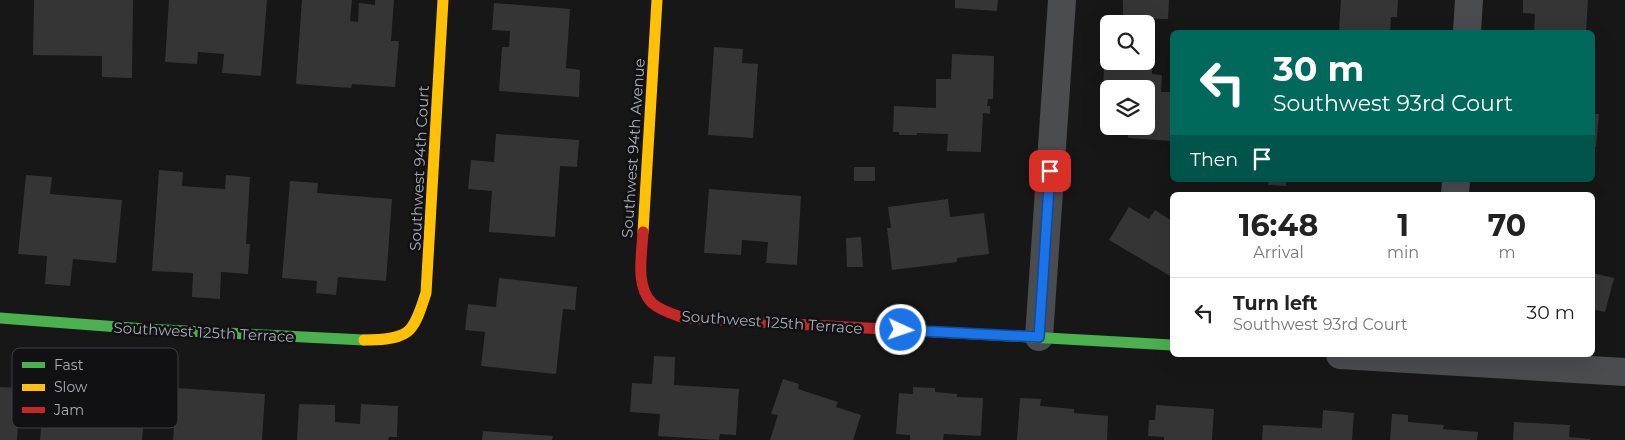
<!DOCTYPE html>
<style>
body{margin:0;font-family:Montserrat,sans-serif;background:#f6f6f6;color:#222;height:100vh;display:flex;flex-direction:column;font-size:19px;white-space:nowrap}
*{box-sizing:border-box;margin:0}
p{font-size:16px;color:#767676}
.icon{flex:none;width:28px;height:28px;fill:none;stroke:currentColor;stroke-width:2;stroke-linecap:round;stroke-linejoin:round}
.map{position:relative;flex:1;overflow:hidden}
.drawer{position:absolute;left:1170px;top:192px;width:425px;height:165px;display:flex;flex-direction:column;background:#fff;border-radius:8px;box-shadow:0 5px 20px #0002}
.drawer>*{flex:none}
.banner{position:absolute;left:1170px;top:30px;width:425px;height:152px;border-radius:8px;box-shadow:0 5px 20px #0002;background:#00695c;color:#fff;overflow:hidden}
.tools{position:absolute;left:1100px;top:15px;display:grid;gap:10px}
.tools a{display:grid;place-items:center;width:55px;height:55px;border-radius:8px;background:#fff;box-shadow:0 5px 20px #0002;font-size:25px}
.pin{position:absolute;display:grid;place-items:center;width:42px;height:42px;color:#fff;margin:-21px;border-radius:10px;box-shadow:0 2px 8px #0006}
.me{position:absolute;width:55px;margin:-28px;rotate:93deg;stroke-linejoin:round;filter:drop-shadow(0 0 4px #0008)}
.turn{display:flex;align-items:center;gap:18px;height:105px;padding:0 20px;font-size:22px}
.turn .icon{width:65px;height:65px;stroke-width:2.5}
.turn b{display:block;font-size:35px;line-height:42px}
.then{display:flex;align-items:center;height:48px;padding:0 20px;background:#0003;gap:10px;font-size:19px}
.eta{display:flex;justify-content:space-evenly;align-items:center;height:85px;text-align:center}
.eta b{font-size:30px;font-weight:700;line-height:35px}
ul{padding:0;list-style:none}
li{display:flex;align-items:center;gap:15px;height:70px;padding:0 20px;border-top:1px solid #e0e0e0}
li div{flex:1}
li b{display:block;font-size:19px}
li em{font-style:normal}
.map>svg:first-child{display:block}
</style>
<div class="map">
<svg width="1625" height="440" viewBox="0 0 1625 440">
<rect width="100%" height="100%" fill="#171717"/>
<!-- building -->
<path fill="#353536" d="M34,0H133L132,78L102,77V56L33,55Z
M169,0H267L261,76L222,73L224,54L198,52L197,64L165,62Z
M302,0H352L350,21L358,22L359,3L375,5V0H394L391,41H399L395,87L352,84L351,88L296,84Z
M955,0H998L997,11L955,8Z
M1123,0H1169L1168,19L1123,18Z
M1341,0H1398L1397,17H1391L1390,32H1350V31L1339,30Z
M1523,0H1588L1586,32H1534L1535,14L1523,13Z
M494,3L570,9L566,68L580,70L579,97L499,91L502,47H509L510,31L492,30Z
M714,47L743,49L742,63L758,64L753,138L708,135Z
M952,54L994,56L993,99H988L987,106H990V114L983,113L981,152L947,151L948,134L917,133V135H899V132H893L894,106L936,108V79H951Z
M1104,67L1152,69V74L1162,75L1161,92H1172V141L1128,138V126H1146V89H1109V93L1103,92Z
M1592,114H1599L1596,147H1592Z
M496,134L579,140L577,167L560,166L555,237L489,232L492,191L468,189L471,160L494,162Z
M854,167H875V181H854Z
M159,170L183,172L182,186L225,189L226,175L250,177L246,244H250L248,274L221,272L220,299L192,297L193,273L152,271Z
M26,175L52,177L50,194L122,200L116,263L73,259L70,286L45,284L47,256L18,254Z
M1269,180H1286V186L1268,185Z
M290,181L318,183L317,193L392,199L386,281L338,277L336,295L316,293L317,281L282,278Z
M709,189L801,196L797,265L766,263L768,242L742,240L741,255L704,253Z
M948,199L950,217L984,213L989,254L957,258V262L892,270L887,228H891L888,207Z
M1129,207L1149,219L1155,210L1172,221V277L1109,240Z
M861,237L863,267H847L846,238Z
M1592,273L1614,278L1605,312L1592,309Z
M499,278L577,287L575,310L563,309L556,374L481,366L485,332L465,330L468,304L496,307Z
M654,356L675,357L674,385L739,389L736,435L720,434L719,440L658,436L660,414L630,412L632,383L652,384Z
M91,366L115,368L113,394L146,397L142,440H40L44,391L88,395Z
M783,379L799,384L798,389L838,402L836,407L861,415L853,440H770L778,415L771,414Z
M0,387L21,388L17,440H0Z
M913,387L935,388V392L957,394V397L983,398L981,436L944,434L943,440H910V435L896,434L899,393L913,394Z
M177,388L265,394L262,440H173Z
M1020,398L1041,399L1040,406L1074,409V413L1108,416L1107,440H1017Z
M299,404L335,405V422L360,424L361,404L398,406L397,437H389L388,440H297Z
M1156,405L1214,409L1212,440H1164V437L1148,436L1149,420H1155Z
M1323,410L1354,413L1352,440H1262L1263,425L1322,428Z
M1392,414L1408,415V422L1444,425L1443,429L1478,432L1477,440H1390Z
M1514,422L1570,425L1569,437L1590,439V440H1513Z
M483,431L553,436L552,440H482Z"/>
<g fill="none" stroke-linecap="round" stroke-linejoin="round">
<!-- street -->
<path stroke="#4b4c50" stroke-width="28" d="M1467,32L1469,0
M1455,195L1456,180
M1039,337L1062,0
M1340,355L1625,372"/>
<!-- fast -->
<path stroke="#4caf50" stroke-width="11" d="M0,318L145,329L364,340
M884,329L1172,345"/>
<!-- slow -->
<path stroke="#ffc107" stroke-width="11" d="M643,232L657,0
M364,340C376,340 396,340 407,332C417,325 422,304 426,293L443,0"/>
<!-- jam -->
<path stroke="#c62828" stroke-width="11" d="M643,232C642,254 635,286 652,303C661,311 673,314 684,318L884,329"/>
</g>
<g fill="none" stroke-linecap="round" stroke-linejoin="round">
<defs>
<path id="route" d="M901,330L1039,337L1050,171"/>
</defs>
<!-- route casing -->
<use href="#route" stroke="#114b97" stroke-width="12"/>
<!-- route -->
<use href="#route" stroke="#1a73e8" stroke-width="9"/>
</g>
<g text-anchor="middle" dominant-baseline="central" stroke-width="5" stroke-linejoin="round" paint-order="stroke">
<!-- street labels -->
<g font-size="15" fill="#a8adb8" stroke="#111113">
<text transform="translate(633 148) rotate(-86)">Southwest 94th Avenue</text>
<text transform="translate(419 168) rotate(-87)">Southwest 94th Court</text>
<text transform="translate(772 322) rotate(4)">Southwest 125th Terrace</text>
<text transform="translate(204 332) rotate(3)">Southwest 125th Terrace</text>
</g>
</g>
<!-- legend -->
<rect x="12" y="348" width="166" height="80" rx="8" fill="#111113" stroke="#3e4045" stroke-width="1"/>
<rect x="22" y="362" width="23" height="6" fill="#4caf50"/>
<rect x="22" y="384" width="23" height="7" fill="#ffc107"/>
<rect x="22" y="407" width="23" height="6" fill="#c62828"/>
<g font-size="14" fill="#a8adb8">
<text x="54" y="370">Fast</text>
<text x="54" y="392">Slow</text>
<text x="54" y="415">Jam</text>
</g>
</svg>
<div class="tools">
<a><svg class="icon" aria-label="search" viewBox="0 0 24 24"><circle cx="10" cy="10" r="6"/><path d="M15 15l6 6"/></svg></a>
<a><svg class="icon" aria-label="layers" viewBox="0 0 24 24"><path d="M12 4l9 5-9 5-9-5zM3 14l9 5 9-5"/></svg></a>
</div>
<div class="pin" style="left:1050px;top:171px;background:#d93025"><svg class="icon" aria-label="arrive" viewBox="0 0 24 24"><path d="M6 21V4h12l-3 4 3 4H6"/></svg></div>
<svg class="me" style="left:901px;top:330px" viewBox="-20 -20 40 40"><circle r="17" fill="#1a73e8" stroke="#fff" stroke-width="3"/><path d="M0-11L8 9 0 5-8 9z" fill="#fff"/></svg>
<div class="banner">
<div class="turn"><svg class="icon" aria-label="left" viewBox="0 0 24 24"><path d="M17 20v-9H6M10 6l-5 5 5 5"/></svg><div><b>30 m</b>Southwest 93rd Court</div></div>
<div class="then">Then<svg class="icon" aria-label="arrive" viewBox="0 0 24 24"><path d="M6 21V4h12l-3 4 3 4H6"/></svg></div>
</div>
<section class="drawer">
<div class="eta">
<div><b>16:48</b><p>Arrival</p></div>
<div><b>1</b><p>min</p></div>
<div><b>70</b><p>m</p></div>
</div>
<ul>
<li><svg class="icon" aria-label="left" viewBox="0 0 24 24"><path d="M17 20v-9H6M10 6l-5 5 5 5"/></svg><div><b>Turn left</b><p>Southwest 93rd Court</p></div><em>30 m</em></li>
</ul>
</section>
</div>
